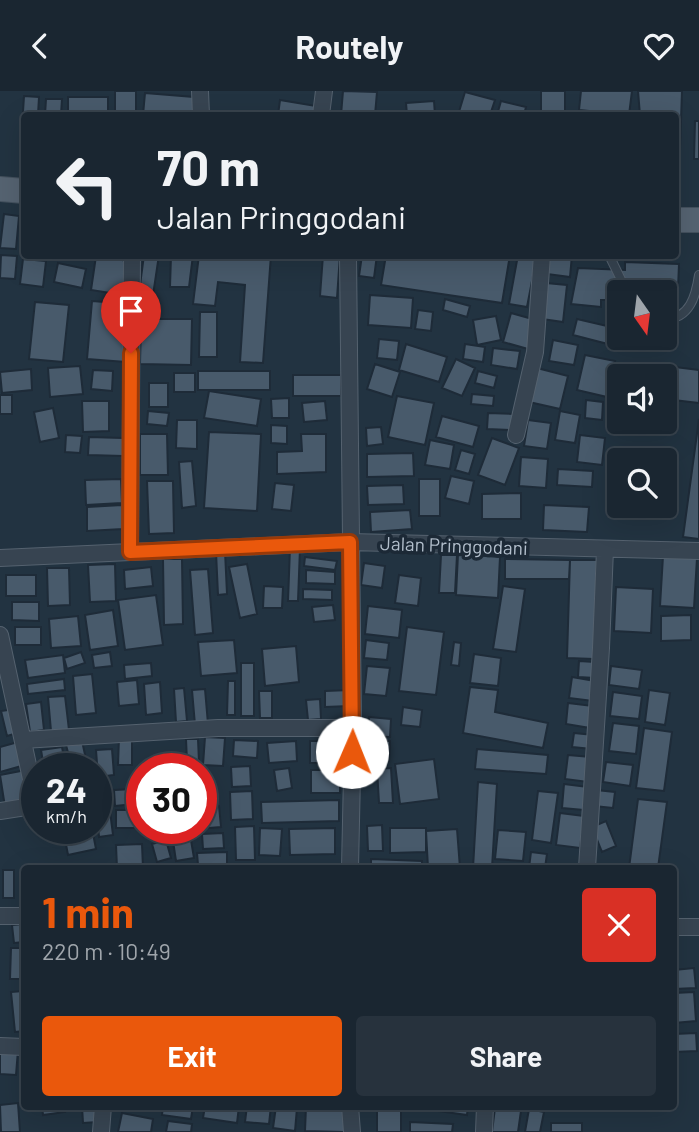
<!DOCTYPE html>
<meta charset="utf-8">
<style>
body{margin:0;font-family:Barlow,sans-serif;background:#27323d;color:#f1f3f6;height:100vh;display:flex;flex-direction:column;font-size:26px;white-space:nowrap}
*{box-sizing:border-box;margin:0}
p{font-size:23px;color:#9fa5ab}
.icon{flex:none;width:38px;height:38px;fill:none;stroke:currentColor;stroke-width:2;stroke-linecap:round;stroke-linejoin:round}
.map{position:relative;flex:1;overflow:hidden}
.panel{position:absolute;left:21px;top:774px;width:656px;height:245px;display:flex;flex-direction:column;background:#1a2631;border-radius:7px;box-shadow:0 7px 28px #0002,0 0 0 2px #38434d}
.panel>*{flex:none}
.top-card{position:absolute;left:21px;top:21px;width:658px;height:147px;border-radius:7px;box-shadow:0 7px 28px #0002,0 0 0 2px #38434d;background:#1a2631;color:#f1f3f6;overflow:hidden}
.needle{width:46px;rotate:166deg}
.buttons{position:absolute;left:607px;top:189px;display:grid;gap:14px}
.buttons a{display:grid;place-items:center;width:70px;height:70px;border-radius:7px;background:#1a2631;box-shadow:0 7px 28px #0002,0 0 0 2px #38434d;font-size:35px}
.speed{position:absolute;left:21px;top:662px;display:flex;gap:14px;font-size:35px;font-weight:700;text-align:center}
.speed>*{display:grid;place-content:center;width:91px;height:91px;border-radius:50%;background:#1a2631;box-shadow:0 7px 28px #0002,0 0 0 2px #38434d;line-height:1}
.speed small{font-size:18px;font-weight:400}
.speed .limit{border:10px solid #d22;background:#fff;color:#111}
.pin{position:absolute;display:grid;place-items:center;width:60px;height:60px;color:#fff;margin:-72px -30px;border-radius:50% 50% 50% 0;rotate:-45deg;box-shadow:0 0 7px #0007}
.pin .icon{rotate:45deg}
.me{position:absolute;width:77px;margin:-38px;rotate:1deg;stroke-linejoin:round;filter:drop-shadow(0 0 5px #0008)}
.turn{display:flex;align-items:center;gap:24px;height:147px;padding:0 21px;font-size:32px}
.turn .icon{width:91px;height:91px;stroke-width:2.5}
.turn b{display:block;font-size:49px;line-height:60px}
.round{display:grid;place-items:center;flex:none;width:74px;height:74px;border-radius:7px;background:#27323d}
.overview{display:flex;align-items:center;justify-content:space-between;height:119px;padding:0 21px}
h1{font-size:42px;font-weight:700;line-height:52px;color:#ea580c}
.primary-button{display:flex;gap:14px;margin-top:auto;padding:14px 21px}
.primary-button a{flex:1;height:80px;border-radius:7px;background:#ea580c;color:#fff;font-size:28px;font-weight:700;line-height:80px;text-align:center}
.primary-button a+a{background:#27323d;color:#f1f3f6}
header{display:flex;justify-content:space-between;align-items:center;height:91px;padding:0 21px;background:#1a2631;font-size:32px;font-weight:700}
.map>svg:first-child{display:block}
</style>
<header><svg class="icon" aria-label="back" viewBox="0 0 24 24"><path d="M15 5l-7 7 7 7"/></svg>Routely<svg class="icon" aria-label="heart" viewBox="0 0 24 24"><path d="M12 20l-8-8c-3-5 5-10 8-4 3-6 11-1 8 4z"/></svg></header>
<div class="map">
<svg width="699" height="1041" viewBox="0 0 699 1041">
<rect width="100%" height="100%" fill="#223341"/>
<!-- building -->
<path fill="#485a6b" stroke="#1e2b38" stroke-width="2" d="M115,0H136V24H115Z
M343,0L377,1L375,24H341Z
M541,0H565V24H541Z
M581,0H632L629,24L579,19Z
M638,0H682L680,60H676V24H640Z
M465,1L495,9L490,24H458Z
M145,2L194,6V24H143Z
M24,5L39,6L38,24H24V52H21Z
M68,6H108V24H68Z
M46,8H62L61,24H45Z
M280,9L316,15L314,24H278Z
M434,10L435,24H407L406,12Z
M501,10L526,16L524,24H497Z
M695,30H699V68H694Z
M4,123L19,125L16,158L0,157Z
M1,164L17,165L15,188L0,187Z
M144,164H159L152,211L138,209Z
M171,164H193L189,196H170Z
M199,164H271L263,272L240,271L245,194L218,191L215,215L193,213Z
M323,164H340L337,207L320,205Z
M362,164H377L374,187L359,185Z
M386,164H510L502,212L381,194Z
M518,164H537L527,216L509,213Z
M550,164H572L570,186L547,183Z
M96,165L128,170L123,204L91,199Z
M23,168L46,170L43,196L20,193Z
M625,171L679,173L677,222L665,221V201H620V209H601V216L571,213L578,177L625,179Z
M58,172L86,178L82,197L54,191Z
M546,192L567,194L563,231L542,228Z
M370,204L413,207L411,237L368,234Z
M445,208L470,215L467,226L443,219Z
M92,210L131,213L126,271L87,268Z
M35,211L69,214L63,271L29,268Z
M418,219L433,221L431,240L415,238Z
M200,221H217V266H199Z
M511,222L536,229L528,258L503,251Z
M496,225L501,249L477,254L473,229Z
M141,228H192L191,274L140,273Z
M577,228L620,238V247H634L631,259L573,244Z
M379,248L399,250L397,269L377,267Z
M553,249L578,254L574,274L549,270Z
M406,253L447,266L439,291L399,279Z
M465,253L485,256L483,271L463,268Z
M493,257L520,260L517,278L491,274Z
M585,264L615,270L607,306L577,299Z
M456,268L475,277L462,305L442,297Z
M643,272L699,279V312L665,308V285H641Z
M375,273L400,281L392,306L367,298Z
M80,275L83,303L50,306L48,277Z
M537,277L568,285L560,318L529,311Z
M31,278L32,299L2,302L0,281Z
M93,279L113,280L112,300L91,298Z
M198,280H270V299H198Z
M478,280L497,285L494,297L475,292Z
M174,282H195V301H174Z
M293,284H341V305H293Z
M149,292H168V316H149Z
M209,300L261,308L257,335L204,327Z
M472,303L494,305L493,315L471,313Z
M0,304H12V323H0Z
M397,305L434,312L425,354L388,346Z
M289,307V327H272L271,308Z
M586,309L603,311L602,329L585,327Z
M82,310H109V340L83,341Z
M325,310L327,329L304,331L302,312Z
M53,317L59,347L40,351L34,321Z
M148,320L169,322L167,335L147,333Z
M560,320L580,324L575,352L555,349Z
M488,322L514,323L513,339L487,338Z
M442,325L479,335L473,356L436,346Z
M699,328V448L683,446Z
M177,329H197V358L176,357Z
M528,329L551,332L547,358L524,355Z
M271,334L287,335V353L271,352Z
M381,336L383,353L367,355L366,337Z
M209,341L261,343L257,420L204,417Z
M140,343H167L168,384H140Z
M301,343H326V381L277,383V361L302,360Z
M66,344L82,345L80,362L65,361Z
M580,344L605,347L602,374L577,371Z
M89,346L123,347V365L88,364Z
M492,347L519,357L505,394L478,384Z
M430,349L454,354L450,378L425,374Z
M461,359L475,363L469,383L455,379Z
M413,362L414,385L367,386V363Z
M521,366L548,368L546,397L519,395Z
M192,370L196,415L182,417L179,371Z
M558,378L593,380L592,396L557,394Z
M451,385L474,390L469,413L445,407Z
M121,388L122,412L86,414L85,389Z
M419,388H440V425H419Z
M147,390H173L174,442L149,443Z
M275,392L294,394L291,420L272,418Z
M403,394L404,413L368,414L367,395Z
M521,402V428H482V403Z
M122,414L123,438L87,440V416Z
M544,414L589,416L587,441L543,439Z
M410,419L412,438L371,441L370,421Z
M290,457H300L298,510H288Z
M225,460L227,503L218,504L216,461Z
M458,463L500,466L498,507L456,504Z
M441,464H457L455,502H439Z
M663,465L697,467L694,517L660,515Z
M305,466L337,470L335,479L304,475Z
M163,468H182L183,533L164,534Z
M505,468L570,469L569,488H505Z
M570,469H597L594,568L567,567Z
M364,472L385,475L382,497L361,494Z
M115,473L116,510L90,511L88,474Z
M247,473L257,523L240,527L229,476Z
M151,476L153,495L125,498L124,479Z
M47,477H69L70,514L48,515Z
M208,478L213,542L195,544L190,479Z
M306,479L335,481V493L306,492Z
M6,484H36V505H6Z
M399,484L421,487L418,515L395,512Z
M264,495L283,496L282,517H263Z
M503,495L525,498L516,561L493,558Z
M616,496L653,498L651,542L614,540Z
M303,498L332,499V509L303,508Z
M156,504L163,554L125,559L118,509Z
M12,511H39V530L12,529Z
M333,514L335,529L314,531L312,516Z
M368,515L402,519L399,547L365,543Z
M113,519L118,555L90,559L85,524Z
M691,524V549L661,550V525Z
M78,525L81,555L51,557L49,528Z
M15,536H41V554H15Z
M407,536L444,541L436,604L399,600Z
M234,549L237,582L201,585L198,551Z
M366,549L389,552L387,569L364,567Z
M454,551L461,552L459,575L451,574Z
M296,555L299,591L265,595L262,558Z
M81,561L85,572L67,578L64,567Z
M110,561L112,575L94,577L92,564Z
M474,563L501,567L498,595L470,592Z
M63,564L65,582L28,587L25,569Z
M579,570L595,571V587L578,586Z
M151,572L152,585L125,588L124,574Z
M241,572H254V625H241Z
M367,575L390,577L386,605L364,603Z
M611,575L642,579L639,598L609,594Z
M92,583L96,622L76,624L73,585Z
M572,586L595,590L593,610L569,607Z
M64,588L65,599L28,603L27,593Z
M137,589L139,613L119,615L117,591Z
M228,590H235V624H227Z
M160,591L162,622L146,624L144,593Z
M470,596L498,599L495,621L548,632L543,657L463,642Z
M184,597L187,630L176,631L174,598Z
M205,598L208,633L195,634L192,599Z
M350,599V615L325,616V600Z
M649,599L670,602L665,634L645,631Z
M259,600H272V627H260Z
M613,601L642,605L639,628L610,625Z
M65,605L69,639L51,640L48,606Z
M320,608L321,628L308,629L306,609Z
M41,611L44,639L30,641L26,613Z
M568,612L593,615L590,637L566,633Z
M403,616L422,619L420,636L401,634Z
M15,618L21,641L7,645L1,620Z
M369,626L391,628L390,646L368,645Z
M613,632L639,635L636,663L609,660Z
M644,637L672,641L664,700L636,697Z
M574,642L594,644L592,658L572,656Z
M119,646H132V674H118Z
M205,646L225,647L223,675L203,674Z
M186,648H198L199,671H187Z
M234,649L258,650L257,667L233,665Z
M82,650L88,677H72L66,654Z
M296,650L297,670L269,672L267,652Z
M310,650H348L347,672H310Z
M367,650H390L389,670H367Z
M18,651L25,674L0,681V656Z
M62,656L66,677H44L41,659Z
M112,658L114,684L98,686L96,659Z
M477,658L548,664L546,683L475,678Z
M568,664L591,666L588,691L565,688Z
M434,668L439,708L400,713L395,673Z
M606,671L633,674L630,695L603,691Z
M250,675L251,695L232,696L231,676Z
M289,677L292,697L277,700L274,679Z
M391,677L393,712H379L377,678Z
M26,679L31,711L5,716L0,684Z
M311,679H340V702H311Z
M478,691L497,693L492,777H473Z
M564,693L588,696L584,719L562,717Z
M134,698L135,713L115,715L114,699Z
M596,699L615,701L613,717L594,715Z
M252,700L253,728L231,729L230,701Z
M538,700L558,702L551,752L532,749Z
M638,708L667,711L658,777H629Z
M339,709V730L262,732L261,711Z
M109,712L113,744L99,746L96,713Z
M219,715L221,736L197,738L201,737V717Z
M116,719H137V737H116Z
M560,722L584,725L580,757L556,754Z
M606,730L616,755L602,761L592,736Z
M382,734L383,760H368L367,735Z
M254,735L255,769H236L235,736Z
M92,737L96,758L68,764L64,743Z
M171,737H189L194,767L176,770Z
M260,737L282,738L280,765L259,764Z
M335,737V763L290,764L289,738Z
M390,737H426V761L390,762Z
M457,738L460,777H428L426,740Z
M498,739L526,741L523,770L495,768Z
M223,742L224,757L203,758L202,743Z
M166,749L171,767L157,771L152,753Z
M142,753L143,777H117L116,754Z
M227,761V773L198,774L197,762Z
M531,761L547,763L545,777H529Z
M371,768L422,770V777H371Z
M3,779H14V807H3Z
M24,833V851L14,852L12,834Z
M11,857H24V888H10Z
M694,877L696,897L674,898V879Z
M23,900L24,940L15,941L11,901Z
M694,901L696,930L674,932V902Z
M696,942L697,960L674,961V943Z
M0,958L18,959L16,984L0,983Z
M18,1012L20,1041H1L0,1014Z
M42,1015H64L65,1021L43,1024Z
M82,1015H97L98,1031L83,1032Z
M163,1015H193L191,1028L162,1024Z
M205,1015H239L237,1032L203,1027Z
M247,1015H271L269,1033L245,1031Z
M276,1015L297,1017L295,1040L273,1037Z
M306,1015H345L344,1041L305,1040Z
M424,1015H468L467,1024L424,1018Z
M377,1016H401V1041H377Z
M495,1017L521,1020L518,1041H492Z
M529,1018L544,1021L540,1041H525Z
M122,1022L153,1028L151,1041H118Z
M168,1030L192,1033L191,1041H166Z
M410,1031L453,1033L452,1041H410Z
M551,1032H582V1041H551Z"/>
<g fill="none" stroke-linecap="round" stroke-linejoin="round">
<defs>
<path id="service" d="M609,164L627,201
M665,228C690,228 696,204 699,184"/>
<path id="minor" d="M200,0L201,24
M321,24L324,0
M348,164L353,637L350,777
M516,344L535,261L542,164
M130,461L132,164
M0,467L350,451L699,460
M0,544L36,711L32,715L0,720
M23,649L218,637H353
M587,777L601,557L605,458
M0,825H24
M674,836H699
M0,955L24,956
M350,1015L352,1041
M101,1041L103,1015
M484,1041L485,1015"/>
<path id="primary" d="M0,98L24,100
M676,129H699"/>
</defs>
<!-- service casing -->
<use href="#service" stroke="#55626f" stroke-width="10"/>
<!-- minor casing -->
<use href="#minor" stroke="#55626f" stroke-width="18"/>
<!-- primary casing -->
<use href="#primary" stroke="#43505d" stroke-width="26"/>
<!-- service -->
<use href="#service" stroke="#374451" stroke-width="8"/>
<!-- minor -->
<use href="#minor" stroke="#374451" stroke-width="16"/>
<!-- primary -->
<use href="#primary" stroke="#556371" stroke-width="24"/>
</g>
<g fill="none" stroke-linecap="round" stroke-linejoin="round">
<defs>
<path id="route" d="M131,262L130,461L350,451L352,661"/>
</defs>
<!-- route casing -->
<use href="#route" stroke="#983908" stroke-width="18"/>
<!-- route -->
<use href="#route" stroke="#ea580c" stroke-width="12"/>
</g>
<g text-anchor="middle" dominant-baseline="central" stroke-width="7" stroke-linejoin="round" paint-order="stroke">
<!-- street labels -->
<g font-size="19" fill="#b3bfcc" stroke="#1c2936">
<text transform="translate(454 454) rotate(2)">Jalan Pringgodani</text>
</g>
</g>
</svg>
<div class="buttons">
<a><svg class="needle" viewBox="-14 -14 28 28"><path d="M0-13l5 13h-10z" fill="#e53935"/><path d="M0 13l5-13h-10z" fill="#9fa5ab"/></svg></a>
<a><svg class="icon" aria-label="sound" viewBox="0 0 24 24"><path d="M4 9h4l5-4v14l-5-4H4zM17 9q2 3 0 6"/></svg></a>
<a><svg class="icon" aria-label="search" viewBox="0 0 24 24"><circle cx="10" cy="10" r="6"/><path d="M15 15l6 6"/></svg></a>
</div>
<div class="speed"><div>24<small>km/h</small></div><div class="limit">30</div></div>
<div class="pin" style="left:131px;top:262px;background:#d93025"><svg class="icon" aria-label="arrive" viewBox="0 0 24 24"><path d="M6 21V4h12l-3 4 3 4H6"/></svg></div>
<svg class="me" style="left:352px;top:661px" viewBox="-20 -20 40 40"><circle r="19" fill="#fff"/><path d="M0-13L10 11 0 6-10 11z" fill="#ea580c"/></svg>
<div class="top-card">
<div class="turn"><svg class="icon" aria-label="left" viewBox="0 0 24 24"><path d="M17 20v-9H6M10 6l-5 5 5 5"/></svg><div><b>70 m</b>Jalan Pringgodani</div></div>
</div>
<section class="panel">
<div class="overview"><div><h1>1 min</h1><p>220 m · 10:49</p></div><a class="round" style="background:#d93025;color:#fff"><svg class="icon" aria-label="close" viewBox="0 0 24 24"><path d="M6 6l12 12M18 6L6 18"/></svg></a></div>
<div class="primary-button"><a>Exit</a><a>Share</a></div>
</section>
</div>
